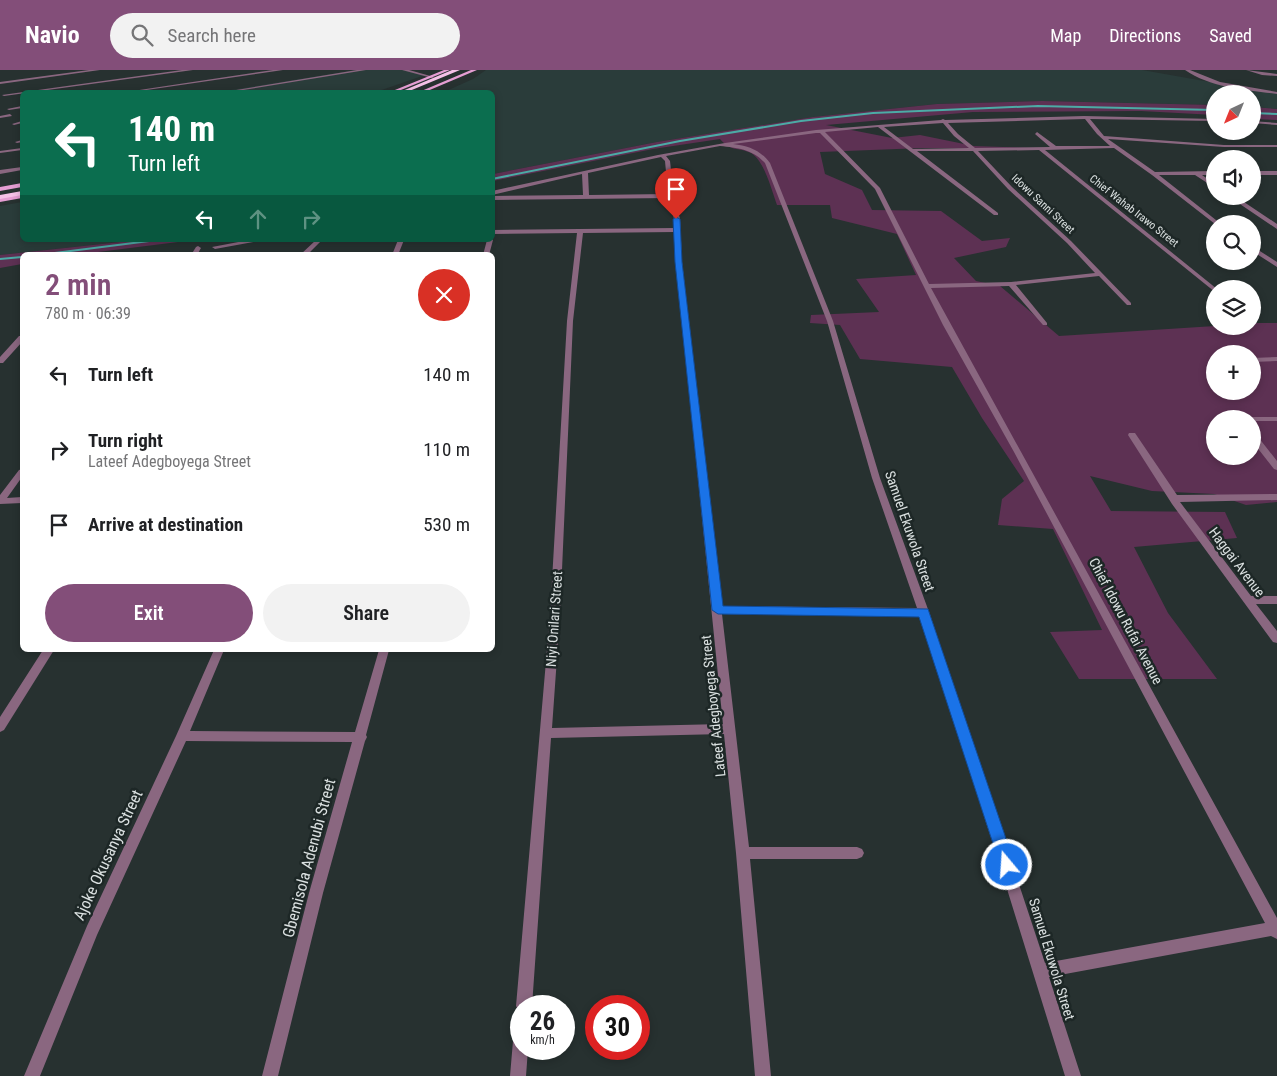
<!DOCTYPE html>
<meta charset="utf-8">
<style>
body{margin:0;font-family:"Roboto Condensed",sans-serif;background:#f2f2f2;color:#202124;height:100vh;display:flex;flex-direction:column;font-size:19px;white-space:nowrap}
*{box-sizing:border-box;margin:0}
p{font-size:16px;color:#757577}
.icon{flex:none;width:28px;height:28px;fill:none;stroke:currentColor;stroke-width:2;stroke-linecap:round;stroke-linejoin:round}
.map{position:relative;flex:1;overflow:hidden}
.drawer{position:absolute;left:20px;top:182px;width:475px;height:400px;display:flex;flex-direction:column;background:#fff;border-radius:8px;box-shadow:0 2px 8px #0003}
.drawer>*{flex:none}
.top-card{position:absolute;left:20px;top:20px;width:475px;height:152px;border-radius:8px;box-shadow:0 2px 8px #0003;background:#0b6e4f;color:#fff;overflow:hidden}
.needle{width:32px;rotate:223deg}
.tools{position:absolute;left:1206px;top:15px;display:grid;gap:10px}
.tools a{display:grid;place-items:center;width:55px;height:55px;border-radius:50%;background:#fff;box-shadow:0 2px 8px #0003;font-size:25px}
.speed{position:absolute;left:510px;top:925px;display:flex;gap:10px;font-size:25px;font-weight:700;text-align:center}
.speed>*{display:grid;place-content:center;width:65px;height:65px;border-radius:50%;background:#fff;box-shadow:0 2px 8px #0003;line-height:1}
.speed small{font-size:12px;font-weight:400}
.speed .limit{border:8px solid #d22;background:#fff;color:#111}
.pin{position:absolute;display:grid;place-items:center;width:42px;height:42px;color:#fff;margin:-51px -21px;border-radius:50% 50% 50% 0;rotate:-45deg;box-shadow:0 0 5px #0007}
.pin .icon{rotate:45deg}
.me{position:absolute;width:55px;margin:-28px;rotate:342deg;stroke-linejoin:round;filter:drop-shadow(0 0 4px #0008)}
.turn{display:flex;align-items:center;gap:18px;height:105px;padding:0 25px;font-size:22px}
.turn .icon{width:65px;height:65px;stroke-width:2.5}
.turn b{display:block;font-size:35px;line-height:42px}
.lanes{display:flex;align-items:center;height:48px;padding:0 25px;background:#0003;justify-content:center;gap:25px;direction:ltr}
.lanes .off{opacity:.35}
.round{display:grid;place-items:center;flex:none;width:52px;height:52px;border-radius:26px;background:#f2f2f2}
.headline{display:flex;align-items:center;justify-content:space-between;height:85px;padding:0 25px}
h1{font-size:30px;font-weight:600;line-height:38px;color:#834e79}
.primary-button{display:flex;gap:10px;margin-top:auto;padding:10px 25px}
.primary-button a{flex:1;height:58px;border-radius:30px;background:#834e79;color:#fff;font-size:20px;font-weight:600;line-height:58px;text-align:center}
.primary-button a+a{background:#f2f2f2;color:#202124}
ul{padding:0;list-style:none}
li{display:flex;align-items:center;gap:15px;height:75px;padding:0 25px}
li div{flex:1}
li b{display:block;font-size:19px}
li em{font-style:normal}
header{display:flex;align-items:center;gap:30px;box-sizing:border-box;height:70px;padding:0 25px;background:#834e79;color:#fff}
header strong{font-size:24px}
nav{display:flex;gap:28px;margin-inline-start:auto;font-size:18px}
.search{width:350px;height:45px;background:#f2f2f2;display:flex;align-items:center;gap:12px;box-sizing:border-box;padding:0 18px;border-radius:28px;color:#757577;font-size:19px}
.map>svg:first-child{display:block}
</style>
<header>
<strong>Navio</strong>
<div class="search"><svg class="icon" aria-label="search" viewBox="0 0 24 24"><circle cx="10" cy="10" r="6"/><path d="M15 15l6 6"/></svg>Search here</div>
<nav><a>Map</a><a>Directions</a><a>Saved</a></nav>
</header>
<div class="map">
<svg width="1277" height="1006" viewBox="0 0 1277 1006">
<rect width="100%" height="100%" fill="#273130"/>
<!-- built -->
<path fill="#2a3c3a" d="M356,0H404L425,5L376,22H218Z
M486,0H1142L1277,24V39L1253,37L1252,24H1215V35L1042,31L937,34L813,47L657,72L493,104L492,22H444L473,9Z
M22,132V170H139L0,185V136Z"/>
<!-- green -->
<path fill="#5d3153" fill-rule="evenodd" d="M1042,31L1215,35V45L1141,41L973,42L826,55L892,68L920,65L974,76L1030,78H923L820,82L825,104L862,120L872,140L941,141L982,171L1010,168L1006,177L954,188L976,211L1000,216L1059,266L1215,256H1252L1253,253H1277V432L1246,435L1214,424L1152,421L1090,406L1111,441L1225,442L1237,468L1134,477L1168,543L1217,609H1079L1050,562L1102,560L1053,459L998,455L1002,429L1024,411L982,348L952,297L860,289L840,255L810,253L811,245L879,242L856,209L916,205L897,164L832,148L830,135H777C772,121 764,90 751,83C738,77 731,82 720,69L653,79L493,111V104L657,72L813,47L937,34ZM1215,284H1252V321H1215ZM1215,349H1252V386H1215Z
M1252,37L1277,39V50L1253,49Z
M139,170H194L74,185H22V194L0,198V185Z"/>
<g fill="none" stroke-linecap="round" stroke-linejoin="round">
<!-- stream -->
<path stroke="#4caba6" stroke-width="2" d="M1252,43L1277,44
M492,109L680,71L801,51L873,43L1038,36L1215,40
M39,185L157,170
M0,189L22,187"/>
<!-- minor -->
<path fill="#8a6780" fill-rule="evenodd" d="M89,0H100L0,14V12Z
M182,0H193L4,26L2,25Z
M273,0H283L133,22H126Z
M357,0H366L231,22H224Z
M402,0H409L434,7L432,8Z
M1185,0H1190L1220,12L1277,22V24C1247,20 1211,18 1185,0Z
M1246,0L1277,4V6L1262,5Z
M22,36V38L9,40L7,39Z
M10,44L12,46L0,48V46Z
M1084,46L1215,49V51L1090,49L1104,66L1224,75H1277V77H1224L1108,69L1155,102L1215,101V105H1202L1215,114V118L1195,105H1159L1221,154H1215L1152,105L1114,78L1045,80L1217,219H1215V222L1039,80L978,81L1012,117L1071,171L1131,233V235H1127L1099,206L1016,215L1047,253V255H1043L1009,216L931,218L1277,848V869L1271,866L1049,907L1081,1006H1065L994,777L920,546L722,544L749,777H857L862,779L864,783L862,787L857,789H750L771,1006H755L736,783L724,664L551,668L532,936H521V942L519,941L516,936L550,545L567,251L577,163L492,164V160L675,158L674,149L669,128L492,130V126L583,125L582,104L492,125V121L658,85L725,73L816,60L941,50L943,49L945,50ZM1085,49L1097,64L1110,76H1056L1037,62L1035,64L1050,77L975,78L958,64L948,53ZM943,53L954,66L969,78L913,79L884,57ZM878,57L994,145H998V143L917,81H973L1008,119L1067,173L1095,203L1011,212L929,214L880,118L825,62ZM816,63H820L875,119L943,255L1014,382L1265,853L1045,893L929,542L880,408L833,251L770,93C760,80 749,76 733,74ZM720,76C738,78 752,79 765,93L827,251L872,408L917,538L721,536L682,192L680,149L674,126L670,91L666,86ZM661,87L665,91L668,124L589,125L588,103ZM675,162L676,192L723,654L552,658L560,545L573,251L583,163Z
M22,51V53L14,55L12,54Z
M1252,51L1277,53V55L1252,53Z
M22,70V72L17,73L15,72Z
M22,78V80L0,83V81Z
M22,97V100L0,104V100Z
M1252,101H1277V105H1252Z
M1228,126H1235L1277,154V159Z
M492,169L493,170L489,185H483L487,170Z
M249,170H264L215,179L212,177Z
M316,170H322L307,185H300Z
M398,170H404L398,185H392Z
M198,176L201,178L197,185H191L196,177Z
M1252,176L1277,192V197L1252,181Z
M19,266H22V272L3,293H0V287Z
M1277,287V291L1252,292V288Z
M1249,347H1277V351H1252V349H1248Z
M1129,363H1135L1177,425L1277,424V430L1180,432L1251,526H1277V534H1256L1277,561V573L1273,572L1172,434L1128,365Z
M1252,363H1255L1277,391V400L1274,399L1252,371Z
M22,399V407L7,428L22,427V433L0,434V425L19,400Z
M43,580H54L4,660L0,662V647Z
M214,580H224L190,661L355,662L379,580H389L366,665L367,667L365,671L323,823L278,1006H262L309,823L352,672L186,671L97,865L40,1006H24L87,856L176,666Z
M521,963V979H528L526,1006H510L513,971L515,965Z"/>
<!-- primary -->
<path fill="#e59ed3" fill-rule="evenodd" d="M444,0H450L396,22H390Z
M471,0H477L425,22H419Z
M22,113V117L0,121V117Z
M22,124V128L0,132V128Z"/>
<!-- motorway -->
<path fill="#f5c1e7" fill-rule="evenodd" d="M452,0H460L407,22H400Z
M22,121V125L0,129V125Z"/>
</g>
<!-- route -->
<path fill="#1a73e8" stroke="#114b97" d="M676,147L680,149L682,192L723,536L928,539L1015,795L1013,800L1007,802L1002,800L1000,795L919,547L718,544L712,540L675,192L673,149Z"/>
<g text-anchor="middle" dominant-baseline="central" stroke-width="5" stroke-linejoin="round" paint-order="stroke">
<!-- far-street labels -->
<g font-size="11" fill="#dbe1e1" stroke="#1d2726">
<text transform="translate(1043 134) rotate(43)">Idowu Sanni Street</text>
<text transform="translate(1134 141) rotate(38)">Chief Wahab Irawo Street</text>
</g>
<!-- street labels -->
<g font-size="14" fill="#dbe1e1" stroke="#1d2726">
<text transform="translate(910 461) rotate(71)">Samuel Ekuwola Street</text>
<text transform="translate(1237 492) rotate(53)">Haggai Avenue</text>
<text transform="translate(554 549) rotate(-86)">Niyi Onilari Street</text>
<text transform="translate(1126 551) rotate(62)">Chief Idowu Rufai Avenue</text>
<text transform="translate(713 636) rotate(-96)">Lateef Adegboyega Street</text>
<text transform="translate(1052 889) rotate(73)">Samuel Ekuwola Street</text>
</g>
<!-- near-street labels -->
<g font-size="16" fill="#dbe1e1" stroke="#1d2726">
<text transform="translate(108 785) rotate(-65)">Ajoke Okusanya Street</text>
<text transform="translate(309 788) rotate(-75)">Gbemisola Adenubi Street</text>
</g>
</g>
</svg>
<div class="tools">
<a><svg class="needle" viewBox="-14 -14 28 28"><path d="M0-13l5 13h-10z" fill="#e53935"/><path d="M0 13l5-13h-10z" fill="#757577"/></svg></a>
<a><svg class="icon" aria-label="sound" viewBox="0 0 24 24"><path d="M4 9h4l5-4v14l-5-4H4zM17 9q2 3 0 6"/></svg></a>
<a><svg class="icon" aria-label="search" viewBox="0 0 24 24"><circle cx="10" cy="10" r="6"/><path d="M15 15l6 6"/></svg></a>
<a><svg class="icon" aria-label="layers" viewBox="0 0 24 24"><path d="M12 4l9 5-9 5-9-5zM3 14l9 5 9-5"/></svg></a>
<a>+</a>
<a>−</a>
</div>
<div class="speed"><div>26<small>km/h</small></div><div class="limit">30</div></div>
<div class="pin" style="left:676px;top:149px;background:#d93025"><svg class="icon" aria-label="arrive" viewBox="0 0 24 24"><path d="M6 21V4h12l-3 4 3 4H6"/></svg></div>
<svg class="me" style="left:1007px;top:795px" viewBox="-20 -20 40 40"><circle r="17" fill="#1a73e8" stroke="#fff" stroke-width="3"/><path d="M0-11L8 9 0 5-8 9z" fill="#fff"/></svg>
<div class="top-card">
<div class="turn"><svg class="icon" aria-label="left" viewBox="0 0 24 24"><path d="M17 20v-9H6M10 6l-5 5 5 5"/></svg><div><b>140 m</b>Turn left</div></div>
<div class="lanes"><svg class="icon" aria-label="left" viewBox="0 0 24 24"><path d="M17 20v-9H6M10 6l-5 5 5 5"/></svg><svg class="icon off" aria-label="ahead" viewBox="0 0 24 24"><path d="M12 20V5M6 11l6-6 6 6"/></svg><svg class="icon off" aria-label="right" viewBox="0 0 24 24"><path d="M7 20v-9h11M14 6l5 5-5 5"/></svg></div>
</div>
<section class="drawer">
<div class="headline"><div><h1>2 min</h1><p>780 m · 06:39</p></div><a class="round" style="background:#d93025;color:#fff"><svg class="icon" aria-label="close" viewBox="0 0 24 24"><path d="M6 6l12 12M18 6L6 18"/></svg></a></div>
<ul>
<li><svg class="icon" aria-label="left" viewBox="0 0 24 24"><path d="M17 20v-9H6M10 6l-5 5 5 5"/></svg><div><b>Turn left</b></div><em>140 m</em></li>
<li><svg class="icon" aria-label="right" viewBox="0 0 24 24"><path d="M7 20v-9h11M14 6l5 5-5 5"/></svg><div><b>Turn right</b><p>Lateef Adegboyega Street</p></div><em>110 m</em></li>
<li><svg class="icon" aria-label="arrive" viewBox="0 0 24 24"><path d="M6 21V4h12l-3 4 3 4H6"/></svg><div><b>Arrive at destination</b></div><em>530 m</em></li>
</ul>
<div class="primary-button"><a>Exit</a><a>Share</a></div>
</section>
</div>
